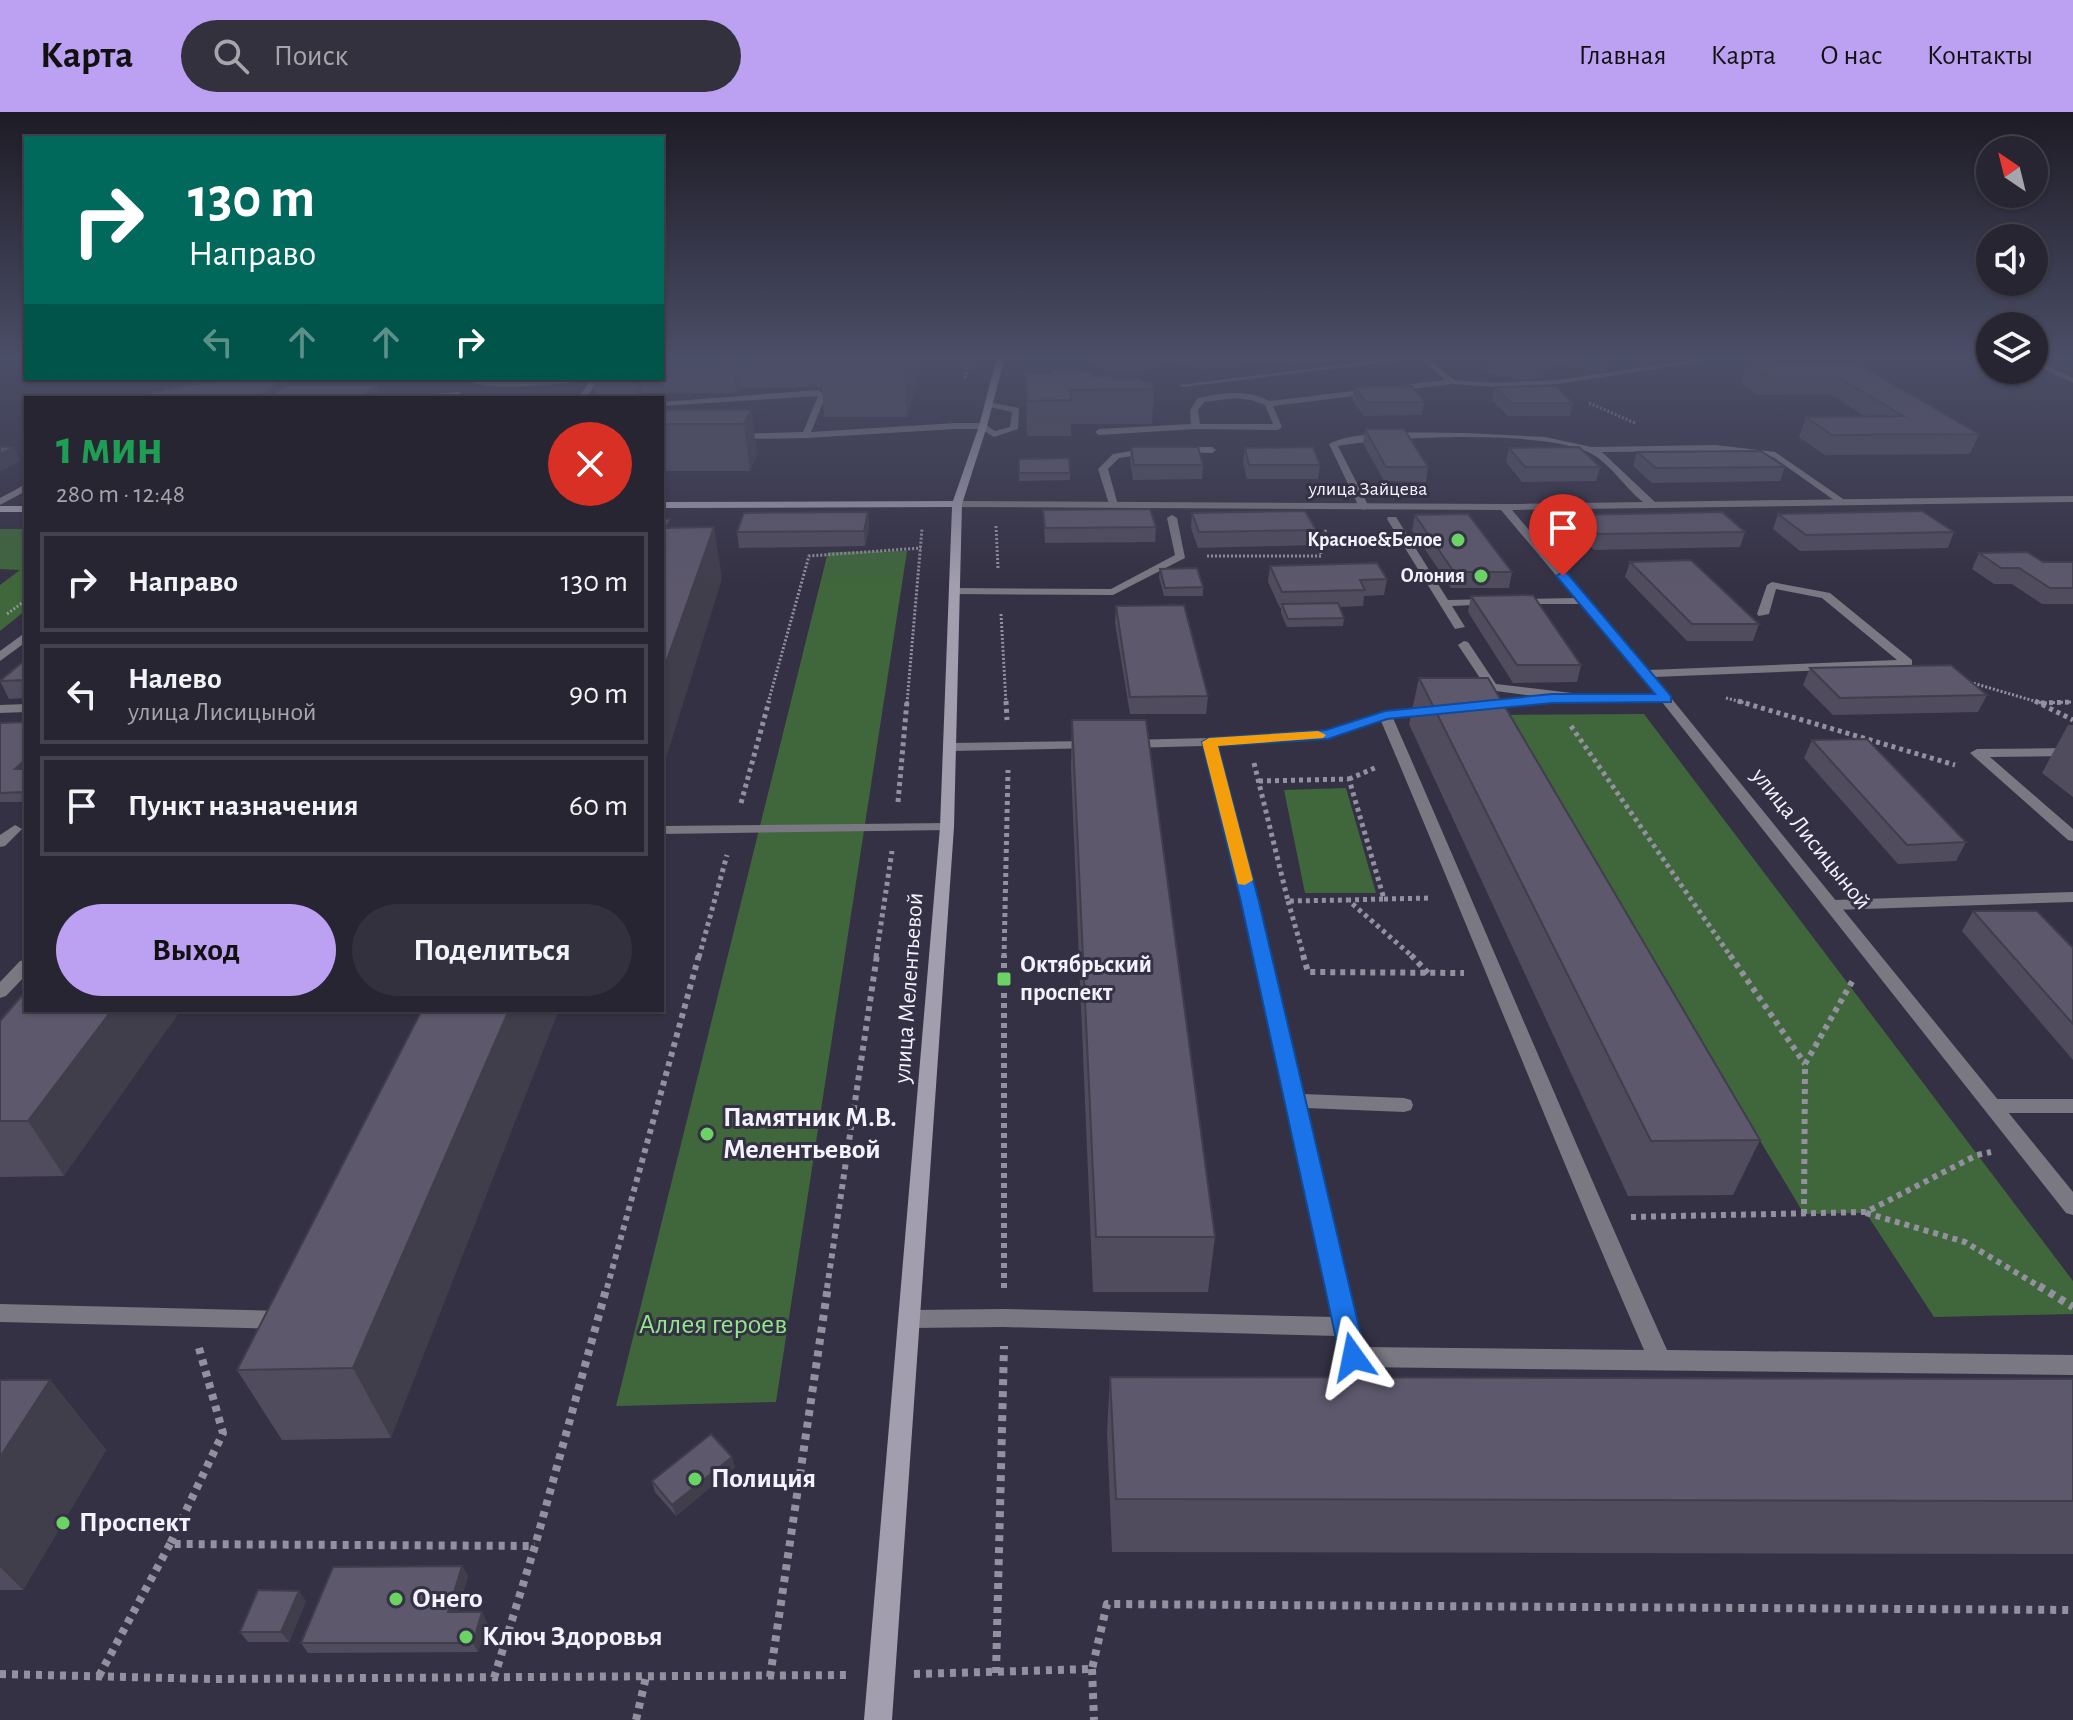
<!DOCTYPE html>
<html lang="ru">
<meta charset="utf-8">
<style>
body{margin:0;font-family:"Alegreya Sans",sans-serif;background:#34313f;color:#f1f3f6;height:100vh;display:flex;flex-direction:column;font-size:30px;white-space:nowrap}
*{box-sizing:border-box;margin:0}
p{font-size:26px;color:#a5a5ac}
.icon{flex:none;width:44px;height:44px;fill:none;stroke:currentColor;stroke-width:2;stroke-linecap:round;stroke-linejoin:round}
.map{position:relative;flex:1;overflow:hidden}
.sheet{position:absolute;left:24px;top:284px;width:640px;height:616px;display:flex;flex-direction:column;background:#282533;border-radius:0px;box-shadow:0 2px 6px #0004,0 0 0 2px #44424e}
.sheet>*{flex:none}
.guide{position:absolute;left:24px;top:24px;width:640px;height:244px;border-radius:0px;box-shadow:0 2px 6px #0004,0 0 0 2px #44424e;background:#00695c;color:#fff;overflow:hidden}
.needle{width:52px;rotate:325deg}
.controls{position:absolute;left:1976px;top:24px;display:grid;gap:16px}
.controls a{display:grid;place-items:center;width:72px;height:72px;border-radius:50%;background:#282533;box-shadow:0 2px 6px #0004,0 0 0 2px #44424e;font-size:40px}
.pin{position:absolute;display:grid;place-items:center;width:68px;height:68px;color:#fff;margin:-82px -34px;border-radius:50% 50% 50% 0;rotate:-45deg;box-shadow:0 0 8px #0007}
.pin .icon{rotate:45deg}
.me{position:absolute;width:88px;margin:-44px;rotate:348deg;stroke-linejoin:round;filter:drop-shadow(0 0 6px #0008)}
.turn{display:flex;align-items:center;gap:28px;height:168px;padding:0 32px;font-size:36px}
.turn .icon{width:104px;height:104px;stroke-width:2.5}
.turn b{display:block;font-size:56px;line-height:68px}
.lanes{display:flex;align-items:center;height:76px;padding:0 32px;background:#0003;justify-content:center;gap:40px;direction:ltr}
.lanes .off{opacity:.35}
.round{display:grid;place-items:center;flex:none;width:84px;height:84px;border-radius:42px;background:#34313f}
.headline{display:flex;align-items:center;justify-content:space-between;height:136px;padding:0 32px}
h1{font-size:48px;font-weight:600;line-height:60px;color:#1e9e55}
.button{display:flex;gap:16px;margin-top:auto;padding:16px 32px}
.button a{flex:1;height:92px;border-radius:48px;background:#bca0f2;color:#111;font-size:32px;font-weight:600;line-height:92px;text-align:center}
.button a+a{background:#34313f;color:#f1f3f6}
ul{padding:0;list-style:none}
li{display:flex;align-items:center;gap:24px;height:100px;margin:0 16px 12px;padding:0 16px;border:4px solid #44424e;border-radius:0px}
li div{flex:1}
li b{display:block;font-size:30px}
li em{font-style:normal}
header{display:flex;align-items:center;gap:48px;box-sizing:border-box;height:112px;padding:0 40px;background:#bca0f2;color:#111}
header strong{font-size:38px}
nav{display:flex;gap:44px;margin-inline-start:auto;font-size:28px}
.search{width:560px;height:72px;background:#34313f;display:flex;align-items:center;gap:20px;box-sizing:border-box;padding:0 28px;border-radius:44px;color:#a5a5ac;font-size:30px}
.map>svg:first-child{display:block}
</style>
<header>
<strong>Карта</strong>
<div class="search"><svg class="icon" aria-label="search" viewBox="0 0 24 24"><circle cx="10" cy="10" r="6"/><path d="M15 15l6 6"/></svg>Поиск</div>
<nav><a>Главная</a><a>Карта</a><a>О нас</a><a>Контакты</a></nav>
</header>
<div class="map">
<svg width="2073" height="1608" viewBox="0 0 2073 1608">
<rect width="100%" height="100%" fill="#353144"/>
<!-- green -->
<path fill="#40663c" d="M0,417H26V498L0,519V473L20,458L0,457Z
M907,439L776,1290L616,1294L828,440Z
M1644,602L2073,1169V1202L1934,1205L1866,1101L1804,1102L1505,603Z
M1346,676L1376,781H1305L1284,678Z"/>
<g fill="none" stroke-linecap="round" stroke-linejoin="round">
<!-- path-far3 -->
<path stroke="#93909f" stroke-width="3" stroke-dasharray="2 2" stroke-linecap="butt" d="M965,266L969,248
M1589,291L1635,311
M996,414L998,456
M1207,444H1321L1320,428L1326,418
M7,502L26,488
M1001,502L1006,591
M1966,569L2041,591
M1726,586L1745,591
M768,591L809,444L921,436
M907,591L922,417
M2041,591L2073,590"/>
<!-- path-far2 -->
<path stroke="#93909f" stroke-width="5" stroke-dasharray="4 4" stroke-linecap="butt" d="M1006,589L1007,608
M1738,589L1955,653
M2035,589L2073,608
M2041,591L2073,590
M1571,614L1731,845
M1254,651L1288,789L1348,788L1413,845
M1349,667L1377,655
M1259,669L1349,667L1384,787L1349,788
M898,690L907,589
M741,691L769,589
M1384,787L1431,786
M1288,789L1304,845
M699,845L727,743
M876,845L892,739
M1004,845L1008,658"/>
<!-- path-far1 -->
<path stroke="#93909f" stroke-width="6" stroke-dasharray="5 5" stroke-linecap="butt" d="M1303,843L1308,860L1464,861
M1411,843L1428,861
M1730,843L1805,952
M1866,1101L1965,1130L2042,1176
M1804,1102L1805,952L1853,868
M1631,1105L1866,1100L1977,1043L1991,1040
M607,1176L699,843
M827,1176L877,843
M1004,1176V843"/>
<!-- path -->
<path stroke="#93909f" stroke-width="8" stroke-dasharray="6 6" stroke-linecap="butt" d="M2039,1174L2073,1195
M199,1236L223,1321L170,1432L535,1434
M1092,1557L1094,1608
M996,1561L1004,1234
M0,1562L211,1567L848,1563
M914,1562L1092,1557L1107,1492L2073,1498
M99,1564L170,1432
M770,1565L828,1174
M494,1566L535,1434L607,1174
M636,1608L646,1565"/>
<!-- service -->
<path fill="#7a7882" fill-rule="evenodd" d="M1382,248H1402L1183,275L1179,273Z
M1422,248H1429L1454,268L1495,271L1558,268L1693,248H1710L1558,272L1495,275L1452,272L1273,294L1282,315L1278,318L1196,317L1099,323L1095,320L1099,317L1191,312L1190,298L1198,286C1222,281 1247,277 1269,289L1445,268ZM1236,286L1251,288L1265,293L1273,312H1200L1198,298L1204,290Z
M2034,248L2073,266V271L2034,252Z
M212,266H222L189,286H179Z
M464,266L513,270L609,266L598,269L586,286H578L590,269C564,271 480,282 464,266Z
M818,278L826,283L811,320L955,311H983L995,319L1010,315L1012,300L985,294L988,290L1019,296L1018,317L994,325L981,317H955L806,326L736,327L733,326V322L803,320L818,284L662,294V290Z
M459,280L461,286H405L409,284Z
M1466,321L1545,325L1592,335L1716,333L1775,340L1846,389L1838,391L1773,345L1716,339L1602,340L1656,391L1658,393L1653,396C1628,384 1614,352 1588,340C1540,318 1392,324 1338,334L1369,395L1364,398L1359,395L1329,332C1356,317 1433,321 1466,321Z
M1177,335H1212L1216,338L1212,341L1174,340V336Z
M1150,336L1153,337V341L1119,346L1108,357L1118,393L1110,395L1098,357L1113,342Z
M26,372V379L0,393V386Z
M1552,583H1666L1672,587L1666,591H1552L1482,598L1476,594L1482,590Z
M26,592V600L0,601V593Z
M1431,595L1437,599L1436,602L1393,606C1485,816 1573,1029 1667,1238L2073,1243V1263L1353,1255L1345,1252L1337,1224L1004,1215L911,1216L903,1214L900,1207L903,1200L911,1198L1004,1197L1333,1205L1242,790L1203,634L1128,636L1121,632L1128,628L1248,625L1326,618L1385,599ZM1381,609C1470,818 1553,1029 1644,1238L1362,1235L1306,996L1404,1000L1411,998L1413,993L1411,988L1404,986L1303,982L1258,790L1217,634L1328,626Z
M1093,629L1100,633L1098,636L951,639L944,635L951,631Z
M2073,636V644L1990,645L2073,717V729L2068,728L1970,641L1977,637Z
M947,711L952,712L954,715L952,718L662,722V714Z
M15,713L22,717L5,734L0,735V723Z
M2073,780V790L1834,798L1826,793L1834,788Z
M26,848V863L6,884L0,886V870L20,849Z
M1995,987H2073V1001H1995L1988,999L1986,994L1988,989Z
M0,1192L282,1199L290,1201L293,1208L290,1215L282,1217L0,1210Z"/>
<!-- minor -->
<path fill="#7a7882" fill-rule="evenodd" d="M2073,384V390L1512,398L1648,558L1897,548L1822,486L1776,477L1769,502L1759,504L1757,502L1767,473L1772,470L1830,481L1912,548V554L1908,555L1654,565L2073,1080V1103L2066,1101L1662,590L1580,492H1514L1512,490L1518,487L1575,486L1501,398L957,395L952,392L957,389L1504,392Z
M1172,403L1177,406L1185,446L1113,483L955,482L949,479L955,476L1111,477L1175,443L1167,406Z
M1388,405H1396L1448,488L1491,487L1497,490L1495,492L1452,494L1465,515L1455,517L1387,407Z
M26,520V530L0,549V539Z
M1464,529L1468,530L1496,572L1588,583L1594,587L1588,591L1488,578L1458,533Z"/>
<!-- secondary -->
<path fill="#a29eae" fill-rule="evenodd" d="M996,248H1004L987,314L962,392L954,715L892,1608H864L940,715L952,395L662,396V390L953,389L979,314Z
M0,394H26V400H0Z"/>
</g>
<!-- wall -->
<path fill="#504c5d" d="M662,248H919L920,257L907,305H824L822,275L740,276L736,281H642L638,286H596L592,266H662Z
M1089,248H1341L1293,254L1285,250L1202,257L1177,251L1147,255L1146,259L1114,262L1089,250Z
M1489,248H1617L1604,259L1555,252L1534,269L1486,261Z
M1965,248H1990V257H1980L1964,249Z
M1858,252L1979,322L1970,342L1825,343L1799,325L1806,305H1865L1830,282L1757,283L1741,271L1747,253Z
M1074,260L1092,264L1141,270L1154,277L1152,312H1071V324H1027L1026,262Z
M283,267L286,273H377L381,286H134Z
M1354,275L1424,290L1422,303L1364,304L1352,288Z
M1495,275L1573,291L1570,304H1508L1492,288Z
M662,298H751L757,343L750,359H662Z
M1365,317L1428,355L1426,370L1384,369L1363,331Z
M1131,335L1203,353L1202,367L1133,368L1130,349Z
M1245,336L1320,353L1318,367H1247L1243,350Z
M1509,336L1600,355L1596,369L1522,370L1506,350Z
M1637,340L1785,355L1780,369L1652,371L1633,354Z
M1019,347L1070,361V368L1019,369Z
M1043,398L1156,415L1155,430L1045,431Z
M868,400L869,415L865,434L739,436L737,420Z
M1192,401L1316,418L1314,433L1198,436L1191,416Z
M1778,402L1954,420L1948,436L1800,439L1773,417Z
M1415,403L1512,460L1509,476H1451L1412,418Z
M1579,403L1745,420L1740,435L1594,438L1575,418Z
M1979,441L2043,450H2073V492H2042L2012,472H1994L1972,457Z
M1630,450L1759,512L1753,529H1687L1625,465Z
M1270,454L1387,467L1384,483L1364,484L1363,494L1339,495L1344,506L1343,514L1287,515L1281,501V496H1280L1268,470Z
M1160,457L1203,475V484H1164L1159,465Z
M1471,484L1581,553L1577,570L1513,571L1468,500Z
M1116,494L1208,584L1206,602H1130L1115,511Z
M26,547V586L9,587L0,569Z
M1810,556L1987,583L1978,600L1833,603L1803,573Z
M1419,566L1760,1028L1733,1083L1628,1084L1409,612Z
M1072,608L1215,1125L1208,1180H1093L1071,656Z
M26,610V690H0V611Z
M2068,613H2073V685L2042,661Z
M1812,628L1966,730L1956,749L1898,752L1804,646Z
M1973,799L2073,836V948L1962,819Z
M422,898L391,1326L282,1328L237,1258Z
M0,909L64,1064L0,1065Z
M1110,1265L2073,1267V1442L1112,1440L1107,1320Z
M0,1268H50L106,1338L23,1478H0Z
M735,1355L676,1404L655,1380L652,1369Z
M462,1454L468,1464L457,1500L487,1510L478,1540L308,1541L301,1531Z
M306,1489L289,1530H248L240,1520Z"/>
<!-- shaded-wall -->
<path fill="#413e4c" d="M732,248H736L740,276L736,281Z
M906,248H919L920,257L907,305L904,255Z
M1115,248H1177V251L1147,255L1146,259L1114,262Z
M1203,248H1286L1285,250L1202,257Z
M1294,248H1341L1293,254Z
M1542,248H1556L1555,252L1534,269L1538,251Z
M1607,248H1617L1604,259Z
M633,266H639L642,281L638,286Z
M283,267L290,286H264L263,283Z
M377,273L381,286H361Z
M751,298L757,343L750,359L744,312Z
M14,335L20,349L0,360V342Z
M868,400L869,415L865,434L864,419Z
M714,415L722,467L662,659V562Z
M26,647V661L15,657Z
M112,898H181L64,1064L28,1009Z
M509,898H559L391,1326L353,1256Z
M50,1268L106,1338L23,1478L0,1455V1345Z
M732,1345L735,1355L676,1404L672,1393Z
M462,1454L468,1464L453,1510L448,1500Z
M299,1479L306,1489L289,1530L281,1520Z
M482,1500L487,1510L478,1540L473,1531Z"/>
<!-- building -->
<path fill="#5d586c" stroke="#413e4c" stroke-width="2" d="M823,248H906L904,255H820Z
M1519,248H1542L1538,251Z
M1977,248H1990V250H1983Z
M1858,252L1979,322L1832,323L1806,305L1903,304L1836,264H1764L1747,253Z
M1074,257V260H1091L1092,264H1112V267H1140L1141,270H1152L1154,277L1070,278L1072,288L1027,289L1026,262H1053L1052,258Z
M283,267L263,283L192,284L183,286H134L149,281L201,271Z
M286,273H377L361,286H269Z
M1412,274L1424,290H1366L1354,275Z
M1556,274L1573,291H1511L1495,275Z
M662,298H751L744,312H662Z
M1365,317H1404L1428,355H1386Z
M0,335H14L0,342Z
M1131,335H1198L1203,353H1134Z
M1313,335L1320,353H1249L1245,336Z
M1579,335L1600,355H1525L1509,336Z
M1761,339L1785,355L1656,356L1637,340Z
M1069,346L1070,361H1019V347Z
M1150,397L1156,415L1045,416L1043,398Z
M1305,399L1316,418L1199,420L1192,401Z
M1922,399L1954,420L1806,423L1778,402Z
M868,400L864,419L737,420L744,401Z
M1722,400L1745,420L1598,422L1579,403Z
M1468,402L1512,460H1454L1415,403Z
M662,407H670L666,416H662Z
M714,415L662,562V416Z
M2027,440L2043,450H2073V476H2050L2019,456H2001L1979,441Z
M1691,448L1759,512H1692L1630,450Z
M1377,451L1387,467L1360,468L1365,478L1282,480L1270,454Z
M1197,456L1203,475L1165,476L1160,457Z
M1533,483L1581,553H1517L1471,484Z
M1338,491L1344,506L1288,507L1282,492Z
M1184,493L1208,584L1130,585L1116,494Z
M26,547V568L0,569Z
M1951,553L1987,583L1840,586L1810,556Z
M1419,566H1488L1760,1028L1651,1029Z
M1072,608H1146L1215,1125H1096Z
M26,610V647L15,657H26V680L0,681V611Z
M1867,627L1966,730L1907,733L1812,628Z
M1973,799H2037L2073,836V912Z
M26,879V898H112L28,1009H0V909Z
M422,898H509L353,1256L237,1258Z
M1110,1265L2073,1267V1389L1116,1387Z
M0,1268H50L0,1345Z
M711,1322L732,1345L672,1393L652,1369Z
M462,1454L448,1500H482L473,1531H301L333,1455Z
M258,1478L299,1479L281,1520H240Z"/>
<!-- sky -->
<linearGradient id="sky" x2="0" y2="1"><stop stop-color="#1d1b25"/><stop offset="0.52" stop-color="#4b4e67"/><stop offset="1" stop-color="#4b4e67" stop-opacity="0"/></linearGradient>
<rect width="2073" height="473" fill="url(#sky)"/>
<!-- route -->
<path fill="#1a73e8" stroke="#114b97" stroke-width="2" d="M1563,460L1567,461L1671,584V590L1552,591L1387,607L1328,627L1218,634L1259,790L1366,1245L1362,1253L1353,1257L1344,1253L1340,1245L1241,790L1202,630L1209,626L1326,618L1385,599L1552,582H1655L1558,466L1556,464Z"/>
<!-- slow -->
<path fill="#f59e0b" d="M1318,619L1326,623L1323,626L1218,634L1253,768L1245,773L1238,772L1202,630L1209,626Z"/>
<!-- markers -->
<g fill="#6bd363" stroke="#353144" stroke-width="3">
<circle cx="1458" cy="428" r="8"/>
<circle cx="1481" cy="464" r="8"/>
<rect x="996" y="859" width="16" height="16" rx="4"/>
<circle cx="707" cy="1022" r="8"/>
<circle cx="695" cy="1367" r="8"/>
<circle cx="63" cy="1411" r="8"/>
<circle cx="396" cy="1487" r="8"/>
<circle cx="466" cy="1525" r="8"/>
</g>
<g text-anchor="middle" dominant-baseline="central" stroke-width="6" stroke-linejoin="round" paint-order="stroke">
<!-- far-street labels -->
<g font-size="20" fill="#f4f2fe" stroke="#353144">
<text x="1368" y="377">улица Зайцева</text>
</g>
<!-- far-poi labels -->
<g font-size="20" font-weight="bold" fill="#f4f2fe" stroke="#353144" text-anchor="end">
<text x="1442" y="428">Красное&amp;Белое</text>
<text x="1465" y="464">Олония</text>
</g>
<!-- street labels -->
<g font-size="24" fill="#f4f2fe" stroke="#353144">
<text transform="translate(1811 727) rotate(51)">улица Лисицыной</text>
<text transform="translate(909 876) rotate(-86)">улица Мелентьевой</text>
</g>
<!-- poi labels -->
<g font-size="24" font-weight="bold" fill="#f4f2fe" stroke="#353144" text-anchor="start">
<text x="1020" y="853">Октябрьский<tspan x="1020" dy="28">проспект</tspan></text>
</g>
<!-- near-poi labels -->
<g font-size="28" font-weight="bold" fill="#f4f2fe" stroke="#353144" text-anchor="start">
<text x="723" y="1006">Памятник М.В.<tspan x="723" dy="32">Мелентьевой</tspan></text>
<text x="711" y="1367">Полиция</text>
<text x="79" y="1411">Проспект</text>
<text x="412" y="1487">Онего</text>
<text x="482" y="1525">Ключ Здоровья</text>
</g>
<!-- near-park labels -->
<g font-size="28" fill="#90e787" stroke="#353144">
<text x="713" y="1213">Аллея героев</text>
</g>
</g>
</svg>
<div class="controls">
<a><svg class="needle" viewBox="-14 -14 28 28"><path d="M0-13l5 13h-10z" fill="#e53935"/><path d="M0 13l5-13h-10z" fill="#a5a5ac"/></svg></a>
<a><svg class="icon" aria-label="sound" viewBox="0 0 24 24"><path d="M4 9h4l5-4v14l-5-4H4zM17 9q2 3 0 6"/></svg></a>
<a><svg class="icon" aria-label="layers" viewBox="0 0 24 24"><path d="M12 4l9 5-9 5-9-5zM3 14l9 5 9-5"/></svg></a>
</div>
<div class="pin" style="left:1563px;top:464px;background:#d93025"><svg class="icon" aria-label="arrive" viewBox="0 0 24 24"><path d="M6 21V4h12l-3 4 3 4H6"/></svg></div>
<svg class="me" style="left:1353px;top:1245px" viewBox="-20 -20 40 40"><path d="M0-17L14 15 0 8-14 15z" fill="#1a73e8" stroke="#fff" stroke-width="4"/></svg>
<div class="guide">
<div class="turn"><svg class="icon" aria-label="right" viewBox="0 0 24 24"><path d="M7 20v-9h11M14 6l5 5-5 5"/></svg><div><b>130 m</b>Направо</div></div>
<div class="lanes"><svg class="icon off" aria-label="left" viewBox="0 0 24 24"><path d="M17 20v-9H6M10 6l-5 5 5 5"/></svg><svg class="icon off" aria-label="ahead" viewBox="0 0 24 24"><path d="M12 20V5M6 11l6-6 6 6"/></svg><svg class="icon off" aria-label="ahead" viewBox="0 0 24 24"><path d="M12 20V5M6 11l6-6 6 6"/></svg><svg class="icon" aria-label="right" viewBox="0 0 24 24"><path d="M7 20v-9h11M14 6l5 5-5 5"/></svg></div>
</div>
<section class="sheet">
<div class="headline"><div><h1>1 мин</h1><p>280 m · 12:48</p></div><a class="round" style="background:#d93025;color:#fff"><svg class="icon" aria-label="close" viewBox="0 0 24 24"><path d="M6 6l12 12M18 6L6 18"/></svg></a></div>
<ul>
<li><svg class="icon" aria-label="right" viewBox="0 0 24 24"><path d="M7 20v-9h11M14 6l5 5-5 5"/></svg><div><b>Направо</b></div><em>130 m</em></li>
<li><svg class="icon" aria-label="left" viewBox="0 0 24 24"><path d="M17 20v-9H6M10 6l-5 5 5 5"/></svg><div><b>Налево</b><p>улица Лисицыной</p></div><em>90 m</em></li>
<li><svg class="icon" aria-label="arrive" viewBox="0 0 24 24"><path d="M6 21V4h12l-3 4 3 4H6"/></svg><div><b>Пункт назначения</b></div><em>60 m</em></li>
</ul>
<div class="button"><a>Выход</a><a>Поделиться</a></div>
</section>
</div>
